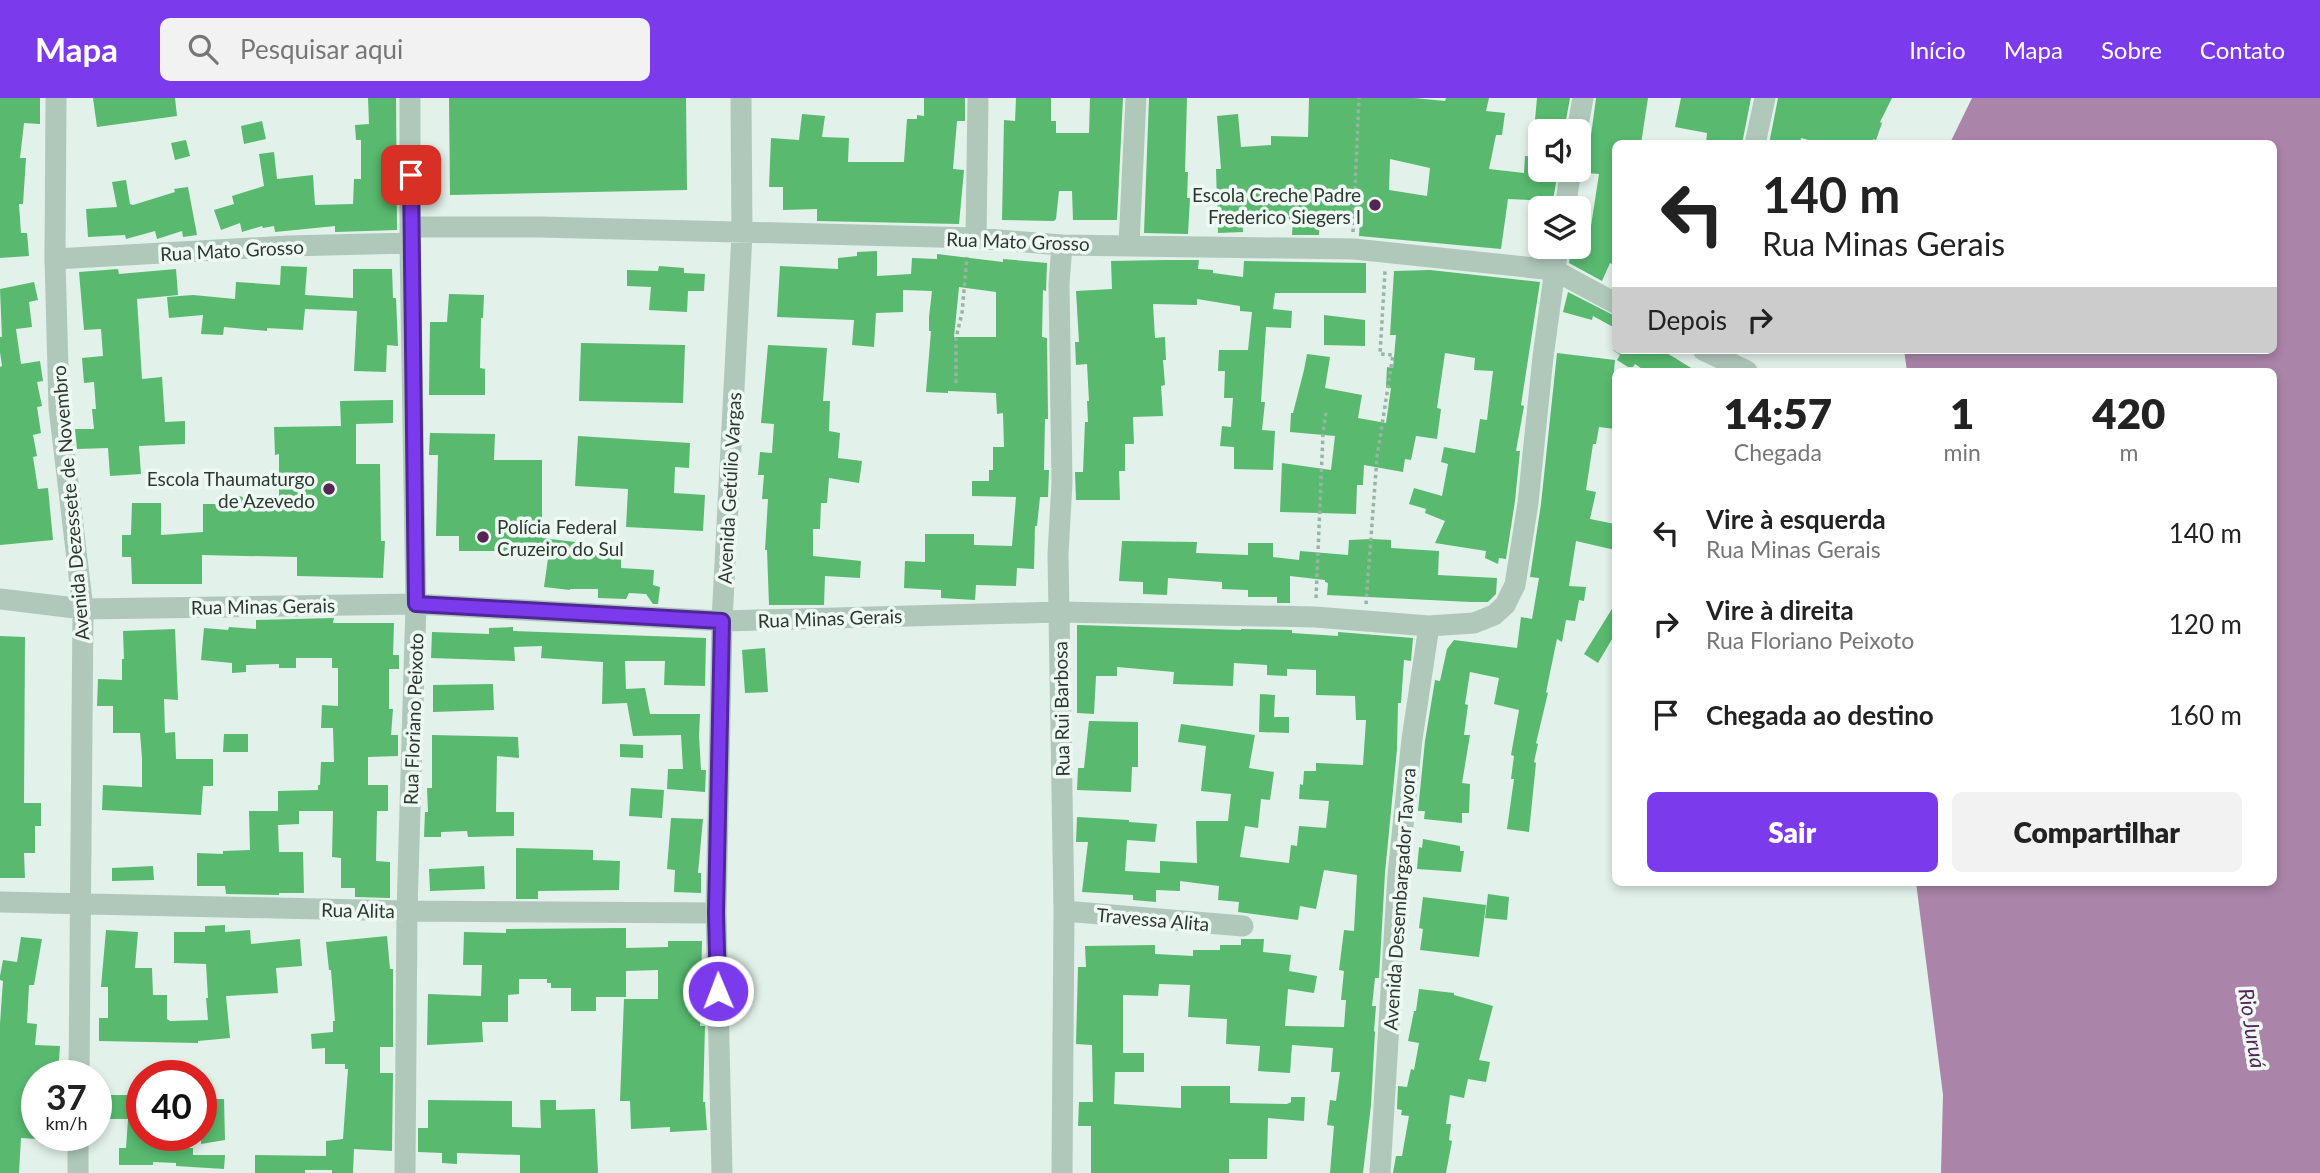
<!DOCTYPE html>
<html lang="pt">
<meta charset="utf-8">
<style>
body{margin:0;font-family:Lato,sans-serif;background:#f2f2f2;color:#222;height:100vh;display:flex;flex-direction:column;font-size:26px;white-space:nowrap}
*{box-sizing:border-box;margin:0}
p{font-size:23px;color:#767676}
.icon{flex:none;width:38px;height:38px;fill:none;stroke:currentColor;stroke-width:2;stroke-linecap:round;stroke-linejoin:round}
.map{position:relative;flex:1;overflow:hidden}
.details{position:absolute;left:1612px;top:270px;width:665px;height:518px;display:flex;flex-direction:column;background:#fff;border-radius:10px;box-shadow:0 4px 10px #0003}
.details>*{flex:none}
.top-card{position:absolute;left:1612px;top:42px;width:665px;height:214px;border-radius:10px;box-shadow:0 4px 10px #0003;background:#fff;color:#222;overflow:hidden}
.fabs{position:absolute;left:1528px;top:21px;display:grid;gap:14px}
.fabs a{display:grid;place-items:center;width:63px;height:63px;border-radius:10px;background:#fff;box-shadow:0 4px 10px #0003;font-size:35px}
.speed{position:absolute;left:21px;top:962px;display:flex;gap:14px;font-size:35px;font-weight:700;text-align:center}
.speed>*{display:grid;place-content:center;width:91px;height:91px;border-radius:50%;background:#fff;box-shadow:0 4px 10px #0003;line-height:1}
.speed small{font-size:18px;font-weight:400}
.speed .limit{border:10px solid #d22;background:#fff;color:#111}
.pin{position:absolute;display:grid;place-items:center;width:60px;height:60px;color:#fff;margin:-30px;border-radius:14px;box-shadow:0 4px 10px #0006}
.me{position:absolute;width:77px;margin:-38px;rotate:359deg;stroke-linejoin:round;filter:drop-shadow(0 0 5px #0008)}
.turn{display:flex;align-items:center;gap:24px;height:147px;padding:0 35px;font-size:32px}
.turn .icon{width:91px;height:91px;stroke-width:2.5}
.turn b{display:block;font-size:49px;line-height:60px}
.then{display:flex;align-items:center;height:66px;padding:0 35px;background:#0003;gap:14px;font-size:26px}
.eta{display:flex;justify-content:space-evenly;align-items:center;height:119px;text-align:center}
.eta b{font-size:42px;font-weight:800;line-height:49px}
.action{display:flex;gap:14px;margin-top:auto;padding:14px 35px}
.action a{flex:1;height:80px;border-radius:10px;background:#7c3aed;color:#fff;font-size:28px;font-weight:800;line-height:80px;text-align:center}
.action a+a{background:#f2f2f2;color:#222}
ul{padding:0;list-style:none}
li{display:flex;align-items:center;gap:21px;height:91px;padding:0 35px}
li div{flex:1}
li b{display:block;font-size:26px}
li em{font-style:normal}
header{display:flex;align-items:center;gap:42px;box-sizing:border-box;height:98px;padding:0 35px;background:#7c3aed;color:#fff}
header strong{font-size:33px}
nav{display:flex;gap:38px;margin-inline-start:auto;font-size:24px}
.search{width:490px;height:63px;background:#f2f2f2;display:flex;align-items:center;gap:18px;box-sizing:border-box;padding:0 24px;border-radius:10px;color:#767676;font-size:26px}
.map>svg:first-child{display:block}
</style>
<header>
<strong>Mapa</strong>
<div class="search"><svg class="icon" aria-label="search" viewBox="0 0 24 24"><circle cx="10" cy="10" r="6"/><path d="M15 15l6 6"/></svg>Pesquisar aqui</div>
<nav><a>Início</a><a>Mapa</a><a>Sobre</a><a>Contato</a></nav>
</header>
<div class="map">
<svg width="2320" height="1075" viewBox="0 0 2320 1075">
<rect width="100%" height="100%" fill="#e2f1ea"/>
<!-- water -->
<path fill="#ab84aa" d="M1972,0H2320V1075H1941L1943,997L1916,784H2273V273H1907L1904,252H2273V46L1950,45Z"/>
<!-- building -->
<path fill="#58b96f" fill-rule="evenodd" d="M0,0H40V26L24,25L20,60H26L23,106H19L21,135H27L29,158L0,160Z
M93,0H175L177,18L97,29Z
M368,0H396L397,132L335,134V128L275,134L274,128L263,130L262,128L242,134L240,125L221,132L214,112L234,106L232,98L264,88L259,56L274,54L277,81L313,77L315,107L353,106L354,81H361V42H356L355,27L369,26Z
M449,0H686L687,92L450,97Z
M924,0H965V23H957L953,71L964,72L959,126L817,123V111L783,112V89H769L771,40L799,42L802,16L825,18L822,39L849,40L848,64H904L907,21H917V17L924,18Z
M1016,0H1051V23H1056V35H1089L1090,0H1123L1117,122H1073L1072,93H1059L1056,121L1054,123L1002,122L1004,22L1015,23Z
M1149,0H1187L1185,74H1188L1187,100H1190L1188,136L1144,135Z
M1309,0H1414L1445,3L1446,0H1489L1486,13L1505,15L1502,37H1496L1489,71L1524,75L1525,58L1540,59V72H1558L1553,103L1508,101L1501,151L1359,138L1360,121L1320,120L1319,137H1292L1293,122L1271,121H1242L1243,134L1218,135L1216,71H1221L1217,18L1238,16L1241,49L1271,47V38L1308,39ZM1390,61L1430,70L1427,98L1389,92Z
M1537,0H1570L1564,33H1534Z
M1596,0H1648L1641,46H1615V168L1610,165L1602,183L1569,165L1571,149H1578V123L1591,128L1599,76L1586,75Z
M1681,0H1751L1742,46H1706L1707,35L1675,29Z
M1778,0H1892L1880,24L1882,25L1876,42L1873,41L1872,46H1825L1801,40L1800,46H1769Z
M262,23L266,41L244,46L241,28Z
M186,42L190,58L175,62L171,45Z
M126,82L130,106L133,107L175,94L174,91L188,89L197,137L183,139L182,133L157,141L155,133L126,141L125,137L88,139L86,111L117,109L112,84Z
M877,153V178L911,176L912,160L937,161V156L1003,164V161L1047,165L1046,193L1043,192L1042,239L1047,240L1048,321H1045L1044,372H1049L1048,399H1040L1037,428H1035L1034,471L1017,470L1016,488L976,487L975,502L941,500V492L904,490L905,463L925,464V436H974V447L1012,448L1016,399L972,398V383H989V372H993V349H1004L1003,315L997,316L996,295L948,293V295L926,294L931,233H929V219L932,193L903,192V214L876,215L874,249L852,247L854,222L777,219L780,168L838,171V160L857,158V154ZM959,189L996,194V239H954Z
M1166,162H1199L1198,171L1213,172V175L1243,179L1244,163L1366,165V195H1275L1273,211L1292,213L1291,230L1266,229L1261,304H1265L1262,332L1275,333L1273,372L1234,371V349L1220,348L1222,328L1231,329L1233,300H1224L1225,273H1218L1219,252H1248L1252,214L1240,213V208L1197,201V207L1153,206L1155,240L1165,239L1166,262H1163L1165,287L1161,288L1163,318L1133,319L1134,346H1125V373H1119L1120,402H1076L1075,374H1083L1085,324H1088L1087,303H1089L1087,266L1076,267L1075,244H1079L1076,193L1112,191L1111,163Z
M281,168L307,169L305,197L353,200V171H392L393,200H396L398,248L387,247L386,274L354,273L357,213L305,211L303,232L267,230V233L224,229L223,237L201,236L203,217L169,220L167,199L193,197L235,201L236,184L280,187Z
M659,168L684,170V175L705,176L704,193H688L687,214L649,212L651,189L627,188V172L658,173Z
M118,171L119,176L176,171L178,197L137,201L142,281L162,279L165,324L185,323V346L139,348L141,376L110,378L108,350L77,351L75,331H94L92,311H96L94,284L84,285L82,260L103,258L101,231L84,232L79,174Z
M1430,172L1540,184L1521,307L1524,308L1516,353H1520L1515,403L1506,461L1499,460L1498,466L1485,460L1486,453L1435,445L1445,423L1425,415L1426,411L1409,406L1414,390L1442,398L1448,366L1441,364L1444,349L1475,355L1480,321L1487,322L1493,273L1474,272L1475,260L1445,255L1437,310L1441,311L1437,341L1416,338L1411,362L1405,361L1403,374L1364,367L1363,387H1357L1356,416L1280,414L1282,365L1331,372L1335,338L1290,334L1291,315H1293L1304,272L1307,256L1330,259L1325,290L1362,297L1358,320L1386,325L1391,290L1386,289L1387,269L1393,270L1396,237H1390L1394,173Z
M34,184L38,202L29,204L32,229L16,231L21,266L40,263L43,283L37,284L42,308L37,309L41,335L33,337L37,358L33,359L38,391L48,390L53,442L0,447V269L2,268L0,254V239H2L0,191Z
M1568,194L1615,218V230L1593,218L1592,222L1563,214Z
M449,196L484,197L483,220H481L480,270L485,271V297H429L430,224H447Z
M1324,217L1365,222V248L1324,247Z
M581,245L685,247L683,305L579,303Z
M768,247L827,250L823,303H830L829,333L840,335L838,360L862,363L859,385L829,380L827,405H821L820,431H813V458L861,463L860,480L825,478L824,507H769L767,452H765L768,401H762L764,377H758L760,354L772,355L774,326L761,325Z
M1613,252H1662L1696,273H1645L1635,266L1633,269H1628L1617,262L1620,257Z
M1557,255L1615,262L1612,295L1615,296L1613,315L1615,316V331L1599,329L1596,346H1593L1586,392L1596,394L1590,421L1615,426V452L1576,443L1569,488L1586,489L1584,503L1579,502L1575,523L1566,522L1562,544L1557,541L1546,594L1548,595L1536,645L1538,646L1534,664L1536,665L1529,734L1507,731L1514,681H1511L1514,658L1511,657L1519,612L1494,606L1499,580L1470,574L1465,606L1468,607L1464,637H1470L1462,685L1470,686L1469,715H1462V725L1424,721L1425,713H1418L1425,643L1435,582L1440,583L1447,551L1454,542L1517,550L1521,519L1532,521L1539,480L1530,479L1541,406Z
M393,302V325L356,326V366H380L381,443H385L383,480L297,478V459L202,457V486H132L131,459H122V437H131L132,405H161V437L203,434V406H227L240,398L262,410L263,399L279,400V356L275,357L274,329L341,328L340,303Z
M430,335L495,336L494,362H542V440L575,444L574,453L621,454V470L654,472L653,487L660,489L658,506H653L646,496L629,495L626,501L598,500V491H570V492L544,489L549,453H459V438H436L438,357H429Z
M578,338L690,345L689,370L675,369L674,395L705,397L703,433L626,429L628,391L575,388Z
M1372,441L1391,442V450L1439,453L1438,477L1497,480L1496,496L1488,504H1471L1327,497L1328,485L1325,484V482L1290,478V505H1277V499H1248V492L1222,491V484L1168,480L1167,497L1143,496V484L1119,483L1122,443L1197,444L1196,455L1248,457V445H1273V459L1299,462L1300,453L1348,457L1349,442Z
M1615,506V536L1598,565L1584,556Z
M334,520L333,525H394L393,557H399V571H389V611H393L391,637H398V658L368,659V687H388V713H377L376,763L390,764V800L355,799V790H341V760L332,759L333,713H299V726L278,727L279,754H303L304,795H279V797L226,796L225,788H197V755L223,756V753L250,752L249,713H278V693L318,692V687H320L321,664H334L333,630H321L322,607L338,608V570H332V560H296V570H279V566L246,567V574L232,575V565L201,562L204,530L228,532L229,529L256,531V522Z
M1077,527L1241,532V531L1292,532V535L1338,538V534L1413,540L1411,563L1404,562L1401,605H1398L1397,651L1385,775L1379,880H1375L1372,908H1376L1374,933L1375,934L1371,1007L1363,1075H1330L1334,1028L1327,1027L1330,1002L1336,1003L1340,974H1331L1333,950L1292,947L1290,975L1258,973L1260,948L1226,946L1227,921L1188,919L1190,887L1159,886L1158,898L1123,897V955H1144V974H1115L1114,1006L1181,1010V988H1230V1005L1287,1006L1291,1004V999H1305L1304,1023L1268,1020L1267,1061H1229V1075H1091V1028H1078L1079,1004H1093L1092,947L1076,946L1078,869H1086L1085,848L1155,847V856L1193,858V852H1220V847H1241V841H1264L1263,854L1291,857L1289,873L1317,878L1314,895L1288,891L1285,928L1344,929L1346,902H1341L1344,873L1339,872L1344,832L1354,833L1357,777L1324,772L1316,811L1300,808L1298,822L1238,814L1239,804L1218,802L1219,788L1180,783V793L1156,792V804L1133,802V797L1082,794L1088,744H1076L1077,719L1129,722V724L1157,726L1155,744L1127,742L1125,773L1160,775V763L1197,765L1196,723H1228L1231,696L1201,693L1206,648L1178,644L1181,626L1255,637L1249,670L1274,674L1270,702L1261,701L1258,730L1245,728L1240,759L1289,765L1291,747L1297,748L1299,728L1326,730L1329,703L1299,701L1300,686L1303,687L1304,673H1316V665L1363,667L1366,622H1356L1355,598L1316,597V572L1287,571V578L1267,577V567L1234,565L1233,588L1173,586L1174,574L1117,569V578H1096L1094,616L1077,615Z
M513,529V533L706,540L705,588L664,587L665,563H625L626,591L645,590L650,616H700L699,637L701,672H706L705,694L667,691L668,671H683L681,637L633,638L627,605L602,606L603,564L541,560L542,548L514,549L515,563L431,560L432,534L489,536V530Z
M175,531L178,602L164,601L165,635L175,634L176,661H213V688H203L201,717L102,712L103,687L142,689V660L140,635H113V608H97L98,581L122,582V561H124L123,533Z
M0,538L25,539L24,705H41V728H35V755H24L25,780H0Z
M765,550L768,594L745,595L742,552Z
M493,586L494,612L433,614V587Z
M1260,596L1275,597L1274,619H1289V635L1259,634Z
M1089,623L1138,624V669H1132L1131,694L1077,692L1078,670H1084Z
M224,636H248V654H223Z
M432,637L518,639L519,660L497,658L496,714H514V738L468,739L467,733L441,734V739H424L425,714H428L427,690H432Z
M620,646L643,647V660L620,659Z
M631,690L664,692L662,720L629,718Z
M671,720L703,721L698,775H701V795L674,794L675,772L667,771Z
M1423,741L1460,748V753H1464L1461,774L1417,771L1419,749L1422,750Z
M516,750L593,752V762L620,763L619,792L538,793V801H516Z
M153,768L154,782L112,783V770Z
M484,768L485,791L430,793L429,771Z
M1488,796L1509,799L1507,822L1485,820Z
M1423,799L1486,807L1479,859L1420,852L1423,831L1419,830Z
M225,827V834L250,832L251,846L300,841L302,868L276,870L278,895L226,898L230,940L198,943V945L99,943V920H108V889H101L106,832L138,834L135,870H152L153,897H167V921L170,923L208,922L206,900H208L206,866L174,865V834H205V828Z
M626,830V850L668,849V843H702L700,928H705L703,1004H705L707,1032L670,1034V1029L631,1031L630,1003H620L624,901H658V872L626,873V899H596V913H571V890H551V885H547V881H519V896L508,897V924H482L483,944L427,947L428,896L481,898L482,867H463L464,834L506,835V831Z
M387,838L390,871H393V949H380V975H393L392,1053L354,1051L353,1075H332V1072H305V1075H255V1057L326,1058V1043L343,1041L348,971H345V966H325V950L312,951L311,936L333,934V923H335L331,872H329L326,844Z
M21,839L42,841L34,887H29L27,925L37,926L35,947L60,948L58,978H37V994L28,993L25,1021L37,1022V1041L21,1040L19,1075H0V926L3,883L0,882V878L3,862L17,864Z
M1419,891L1454,895V897L1493,908L1479,962L1490,964L1486,984L1468,981L1464,1000L1450,997L1446,1026H1451L1449,1042L1452,1043L1446,1075H1393L1396,1058H1402L1409,1018L1401,1017L1402,1012L1397,1011L1398,988L1407,989L1411,971L1414,972L1419,945L1408,943L1414,913H1416Z
M107,997H142V1038H169V1049L193,1050V1057H225L224,1071L176,1068V1065L153,1064V1067H119V1050H126L128,1021H107Z
M201,1001H224L225,1042L201,1046Z
M428,1002L512,1003V1029L541,1030L540,1002H556V1012L595,1011L598,1075H520V1057L457,1055V1066L442,1065V1055L418,1054V1030H428Z"/>
<g fill="none" stroke-linecap="round" stroke-linejoin="round">
<!-- path -->
<path stroke="#99b4a4" stroke-width="3.5" stroke-dasharray="3.5 3.5" stroke-linecap="butt" d="M1353,134L1359,0
M956,285V240L962,215L967,159
M1316,500L1323,336L1326,314
M1366,506L1377,359L1393,257L1380,256L1385,173"/>
<!-- minor -->
<path stroke="#afc8ba" stroke-width="21" d="M56,0L55,161L59,310L83,511L79,978
M1577,33L1583,0
M1755,46L1765,0
M1565,110L1571,72
M411,129H540L976,140L1062,147L1354,151L1554,172L1615,205
M976,140L978,0
M1129,146L1136,0
M55,161L288,148L410,145
M1703,252L1747,273
M0,501L83,511L416,506L722,523L1059,514L1315,519L1429,528L1474,525L1494,517L1505,507L1515,487L1528,405L1543,259L1558,149
M0,804L407,813L716,815
M1064,813L1243,828
M78,1075V1038
M405,1075L407,813L416,506L410,145V0
M722,1075L716,815L722,523L742,136L741,0
M1062,1075L1064,813L1058,456L1062,385L1059,186L1062,147
M1380,1075L1398,776L1412,641L1429,528"/>
</g>
<g fill="none" stroke-linecap="round" stroke-linejoin="round">
<defs>
<path id="route" d="M411,77L416,506L722,523L716,815L718,893"/>
</defs>
<!-- route casing -->
<use href="#route" stroke="#51269a" stroke-width="18"/>
<!-- route -->
<use href="#route" stroke="#7c3aed" stroke-width="12"/>
</g>
<!-- markers -->
<g fill="#552553" stroke="#eef9f4" stroke-width="2.5">
<circle cx="1375" cy="107" r="7"/>
<circle cx="329" cy="391" r="7"/>
<circle cx="483" cy="439" r="7"/>
</g>
<g text-anchor="middle" dominant-baseline="central" stroke-width="7" stroke-linejoin="round" paint-order="stroke">
<!-- poi labels -->
<g font-size="19" fill="#2c3830" stroke="#eef9f4" text-anchor="end">
<text x="1361" y="96">Escola Creche Padre<tspan x="1361" dy="22">Frederico Siegers I</tspan></text>
<text x="315" y="380">Escola Thaumaturgo<tspan x="315" dy="22">de Azevedo</tspan></text>
<text x="497" y="428" text-anchor="start">Polícia Federal<tspan x="497" dy="22">Cruzeiro do Sul</tspan></text>
</g>
<!-- street labels -->
<g font-size="19" fill="#2c3830" stroke="#eef9f4">
<text transform="translate(1018 143) rotate(2)">Rua Mato Grosso</text>
<text transform="translate(232 152) rotate(-3)">Rua Mato Grosso</text>
<text transform="translate(729 390) rotate(-87)">Avenida Getúlio Vargas</text>
<text transform="translate(70 405) rotate(-95)">Avenida Dezessete de Novembro</text>
<text transform="translate(263 508) rotate(-1)">Rua Minas Gerais</text>
<text transform="translate(830 520) rotate(-2)">Rua Minas Gerais</text>
<text transform="translate(1061 611) rotate(-91)">Rua Rui Barbosa</text>
<text transform="translate(413 621) rotate(-88)">Rua Floriano Peixoto</text>
<text transform="translate(1399 801) rotate(-86)">Avenida Desembargador Tavora</text>
<text transform="translate(358 812) rotate(1)">Rua Alita</text>
<text transform="translate(1153 821) rotate(5)">Travessa Alita</text>
</g>
<!-- water labels -->
<g font-size="21" font-style="italic" fill="#552553" stroke="#eef9f4">
<text transform="translate(2253 930) rotate(81)">Rio Juruá</text>
</g>
</g>
</svg>
<div class="fabs">
<a><svg class="icon" aria-label="sound" viewBox="0 0 24 24"><path d="M4 9h4l5-4v14l-5-4H4zM17 9q2 3 0 6"/></svg></a>
<a><svg class="icon" aria-label="layers" viewBox="0 0 24 24"><path d="M12 4l9 5-9 5-9-5zM3 14l9 5 9-5"/></svg></a>
</div>
<div class="speed"><div>37<small>km/h</small></div><div class="limit">40</div></div>
<div class="pin" style="left:411px;top:77px;background:#d93025"><svg class="icon" aria-label="arrive" viewBox="0 0 24 24"><path d="M6 21V4h12l-3 4 3 4H6"/></svg></div>
<svg class="me" style="left:718px;top:893px" viewBox="-20 -20 40 40"><circle r="17" fill="#7c3aed" stroke="#fff" stroke-width="3"/><path d="M0-11L8 9 0 5-8 9z" fill="#fff"/></svg>
<div class="top-card">
<div class="turn"><svg class="icon" aria-label="left" viewBox="0 0 24 24"><path d="M17 20v-9H6M10 6l-5 5 5 5"/></svg><div><b>140 m</b>Rua Minas Gerais</div></div>
<div class="then">Depois<svg class="icon" aria-label="right" viewBox="0 0 24 24"><path d="M7 20v-9h11M14 6l5 5-5 5"/></svg></div>
</div>
<section class="details">
<div class="eta">
<div><b>14:57</b><p>Chegada</p></div>
<div><b>1</b><p>min</p></div>
<div><b>420</b><p>m</p></div>
</div>
<ul>
<li><svg class="icon" aria-label="left" viewBox="0 0 24 24"><path d="M17 20v-9H6M10 6l-5 5 5 5"/></svg><div><b>Vire à esquerda</b><p>Rua Minas Gerais</p></div><em>140 m</em></li>
<li><svg class="icon" aria-label="right" viewBox="0 0 24 24"><path d="M7 20v-9h11M14 6l5 5-5 5"/></svg><div><b>Vire à direita</b><p>Rua Floriano Peixoto</p></div><em>120 m</em></li>
<li><svg class="icon" aria-label="arrive" viewBox="0 0 24 24"><path d="M6 21V4h12l-3 4 3 4H6"/></svg><div><b>Chegada ao destino</b></div><em>160 m</em></li>
</ul>
<div class="action"><a>Sair</a><a>Compartilhar</a></div>
</section>
</div>
